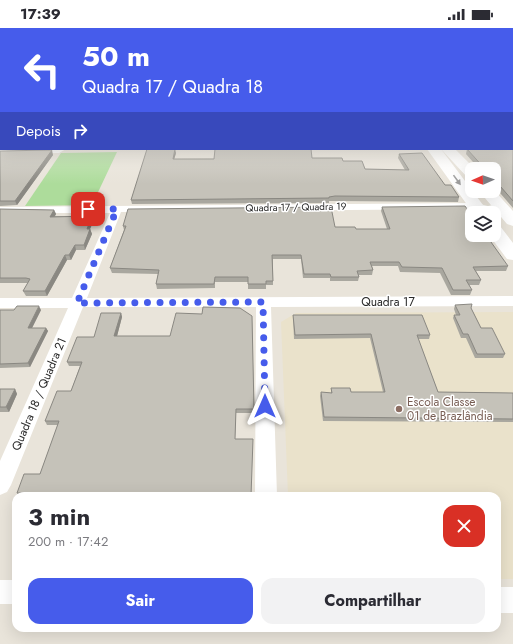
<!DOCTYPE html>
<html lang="pt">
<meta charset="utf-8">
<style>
body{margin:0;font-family:Jost,sans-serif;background:#f2f2f3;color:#2b2b33;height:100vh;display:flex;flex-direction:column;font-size:15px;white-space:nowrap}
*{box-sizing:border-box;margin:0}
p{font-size:13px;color:#7c7c81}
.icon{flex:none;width:22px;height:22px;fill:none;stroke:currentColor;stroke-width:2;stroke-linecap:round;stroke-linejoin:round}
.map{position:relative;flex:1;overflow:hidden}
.panel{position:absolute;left:12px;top:464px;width:489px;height:140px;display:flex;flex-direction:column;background:#fff;border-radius:12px;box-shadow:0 4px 16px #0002}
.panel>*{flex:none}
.banner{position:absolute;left:0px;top:0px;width:513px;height:122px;box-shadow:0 4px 16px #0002;background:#465ceb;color:#fff;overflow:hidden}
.needle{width:26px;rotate:268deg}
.buttons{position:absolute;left:465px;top:134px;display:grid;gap:8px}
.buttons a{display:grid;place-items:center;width:36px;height:36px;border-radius:8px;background:#fff;box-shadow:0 4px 16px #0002;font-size:20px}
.pin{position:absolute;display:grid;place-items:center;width:34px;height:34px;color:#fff;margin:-17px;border-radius:8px;box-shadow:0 2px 6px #0006}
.me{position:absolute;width:44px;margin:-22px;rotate:0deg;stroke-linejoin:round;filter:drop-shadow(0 0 3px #0008)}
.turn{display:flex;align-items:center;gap:14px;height:84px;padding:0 16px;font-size:18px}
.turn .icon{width:52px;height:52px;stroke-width:2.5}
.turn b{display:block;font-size:28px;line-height:34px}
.then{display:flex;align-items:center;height:38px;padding:0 16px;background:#0003;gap:8px;font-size:15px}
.round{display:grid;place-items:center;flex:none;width:42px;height:42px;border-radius:12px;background:#f2f2f3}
.headline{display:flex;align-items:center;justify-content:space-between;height:68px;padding:0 16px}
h1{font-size:24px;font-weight:700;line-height:30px}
.primary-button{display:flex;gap:8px;margin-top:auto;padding:8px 16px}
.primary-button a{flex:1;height:46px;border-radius:12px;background:#465ceb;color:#fff;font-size:16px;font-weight:700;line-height:46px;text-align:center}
.primary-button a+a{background:#f2f2f3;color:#2b2b33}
.status{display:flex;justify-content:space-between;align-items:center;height:28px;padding:0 20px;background:#fff;direction:ltr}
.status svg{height:11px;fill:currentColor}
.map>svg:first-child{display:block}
</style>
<div class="status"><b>17:39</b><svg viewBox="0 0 49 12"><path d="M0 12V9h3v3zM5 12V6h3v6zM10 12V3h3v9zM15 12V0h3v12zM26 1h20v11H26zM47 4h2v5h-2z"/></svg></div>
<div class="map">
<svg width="513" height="616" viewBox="0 0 513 616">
<rect width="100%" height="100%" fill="#e9e4da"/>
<!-- education -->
<path fill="#eae2cb" d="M513,284V551H497V468H288L281,294L296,285Z"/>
<!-- green -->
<path fill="#addc9b" d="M117,124L92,177L25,178L61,125Z"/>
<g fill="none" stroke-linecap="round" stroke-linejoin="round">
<!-- street -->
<path fill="#fff" fill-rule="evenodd" d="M475,175L488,178L501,175L507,178C499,188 484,185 474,181L121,184L87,270L513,268V278L271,279L277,468H255L256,279H83L11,457L7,464L0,467V433L68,280H0V270H72L110,185H0V179Z
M0,552H16V576H0Z
M497,559H513V585H497Z"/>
<!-- secondary -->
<path fill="#fff" fill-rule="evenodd" d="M0,118L1,121H66L59,125L0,126Z
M427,121H441L489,185H473Z
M441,121H455L475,141H472V150L467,149Z
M494,162L513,183V198L507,196L479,163Z
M494,197L500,198L513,215V232L507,231L489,207H494Z"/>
</g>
<!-- wall -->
<path fill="#a9a79f" d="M513,118V180L494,158V141H479L466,126L467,121H512Z
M0,123L53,127L17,177L0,178Z
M176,125L174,131L312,130L343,133L365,141L405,142L398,130L399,126L445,157L459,169L458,174L335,173H329V175L132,176L131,172Z
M382,179L508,238L506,243H476L481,252L479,257H469L472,262L470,267H451L440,245L400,244L398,238H372L373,242L372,247H358L359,249L358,253H330V250H303L301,231H273V257H266V261H248V254H215V260L157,261L156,256L158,246L112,245L110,240L124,202L123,198L335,199L356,201H387L381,183Z
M0,181L54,182L56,186L55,188H92L94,192L90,201L92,206L85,222H76L71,232H67L47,268H26L23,263L28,255H0Z
M455,277L471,280L481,300L505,326L503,330H475L466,310H461L453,290L454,287H456L454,281Z
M0,282H41L32,300H46L48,303L30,339L0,340Z
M121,285L122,289L117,308H170L252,288L254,385H236L235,411L251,468H19L17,465L40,446L58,397H47L45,393L71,363L80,338H69L67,334Z
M293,287L430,307L429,311H418L438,364L513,365V394L323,393L320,368L321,364L331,365V360L351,364H383L370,310L294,311Z
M0,361H15L17,366L9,384H0Z"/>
<!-- shaded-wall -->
<path fill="#8a8882" d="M175,121L176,125L173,135V131Z
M52,122L53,127L17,177L15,173Z
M54,182L56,186L52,193L50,189Z
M92,188L94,192L90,201L92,206L85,222L84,217L87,201Z
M75,217L76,222L71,232L69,227Z
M65,227L67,232L47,268L45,263Z
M39,278L41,282L30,304L28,300Z
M121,285L122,289L116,312L114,308Z
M46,300L48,303L30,339L28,335Z
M15,361L17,366L9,384L6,379Z"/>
<!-- building -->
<path fill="#c5c2b9" stroke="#8a8882" d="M512,94H513V110L512,115Z
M0,99H1V115L0,114Z
M512,118H513V173L494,151V141H485L467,121H512Z
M147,121H175L173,131H214L215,121H311L312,130H342L343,133H362L365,141L409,142L399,126L422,125L445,157H451L459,169L335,168L329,169V170L131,172Z
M52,122L15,173H0V123Z
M465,178L472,188V207H486L508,238L473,239L481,252H466L472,262H453L442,240L402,239L399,234H370L373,242L357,243L359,249H331L330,246H304L301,227H272L273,253H266V256H248V249H215L214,256H156L159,242L110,240L126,198H123L128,181L331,179L335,199H355L356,201H390L382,179Z
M0,181L54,182L50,189L92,188L87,201H90L84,217H75L69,227H65L45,263H23L30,251L26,250H0Z
M472,276L471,280L481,300H492L505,326H477L468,306H463L454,287H460L455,277Z
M17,278H39L28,300H46L28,335L0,336V282H14Z
M203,279L240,280L252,288L254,381H236L235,411H253L251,468H30L31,465H17L24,446H40L59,393H45L57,363H71L82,334H67L77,309H94L101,285H121L114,308H170L176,285L202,286Z
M293,287H422L430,307H417L438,364L513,365V391L324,389L321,364L332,365L331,360H350L351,364H385L371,306L295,307Z
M0,361H15L6,379H0Z"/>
<!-- one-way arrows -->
<defs><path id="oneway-solid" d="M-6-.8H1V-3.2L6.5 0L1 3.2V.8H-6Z"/></defs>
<use fill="#9e9e9e" href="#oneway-solid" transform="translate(457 152) rotate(54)"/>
<!-- sky -->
<linearGradient id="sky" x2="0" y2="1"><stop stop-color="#7ab9e6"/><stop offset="0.45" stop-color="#f5f3ee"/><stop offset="1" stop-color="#f5f3ee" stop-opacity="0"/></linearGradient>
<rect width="513" height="156" fill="url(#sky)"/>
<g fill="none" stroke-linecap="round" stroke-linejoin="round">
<!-- route -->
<path stroke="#465ceb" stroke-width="7" stroke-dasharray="0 12.6" d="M88,181H117L77,275L263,274L265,378"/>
</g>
<!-- markers -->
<circle fill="#8d6e63" stroke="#fff" stroke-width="1.5" cx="399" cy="381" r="4"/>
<g text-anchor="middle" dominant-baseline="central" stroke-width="3" stroke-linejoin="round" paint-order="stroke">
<!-- far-street labels -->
<g font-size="10" fill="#282828" stroke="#fff">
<text transform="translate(296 179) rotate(-1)">Quadra 17 / Quadra 19</text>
</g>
<!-- street labels -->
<g font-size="12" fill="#282828" stroke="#fff">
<text x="388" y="274">Quadra 17</text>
<text transform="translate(39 366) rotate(-67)">Quadra 18 / Quadra 21</text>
</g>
<!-- education labels -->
<g font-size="12" fill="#785e54" stroke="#fff" text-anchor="start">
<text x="407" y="374">Escola Classe<tspan x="407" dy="14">01 de Brazlândia</tspan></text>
</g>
</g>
</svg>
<div class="buttons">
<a><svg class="needle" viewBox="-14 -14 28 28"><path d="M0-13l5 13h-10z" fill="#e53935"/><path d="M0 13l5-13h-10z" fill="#7c7c81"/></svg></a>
<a><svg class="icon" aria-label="layers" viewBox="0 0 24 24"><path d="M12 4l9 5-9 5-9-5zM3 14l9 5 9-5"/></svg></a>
</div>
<div class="pin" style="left:88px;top:181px;background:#d93025"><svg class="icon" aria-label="arrive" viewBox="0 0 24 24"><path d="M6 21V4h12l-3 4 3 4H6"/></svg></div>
<svg class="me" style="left:265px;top:378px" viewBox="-20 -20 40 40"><path d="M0-17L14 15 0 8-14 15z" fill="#465ceb" stroke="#fff" stroke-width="4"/></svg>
<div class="banner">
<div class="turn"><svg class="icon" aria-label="left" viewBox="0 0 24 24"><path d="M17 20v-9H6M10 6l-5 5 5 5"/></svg><div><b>50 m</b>Quadra 17 / Quadra 18</div></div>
<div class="then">Depois<svg class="icon" aria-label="right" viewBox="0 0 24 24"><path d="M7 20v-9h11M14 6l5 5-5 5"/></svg></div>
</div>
<section class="panel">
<div class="headline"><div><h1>3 min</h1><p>200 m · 17:42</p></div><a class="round" style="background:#d93025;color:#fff"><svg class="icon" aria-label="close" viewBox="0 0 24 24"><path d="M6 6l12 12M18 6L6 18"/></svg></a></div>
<div class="primary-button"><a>Sair</a><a>Compartilhar</a></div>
</section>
</div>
